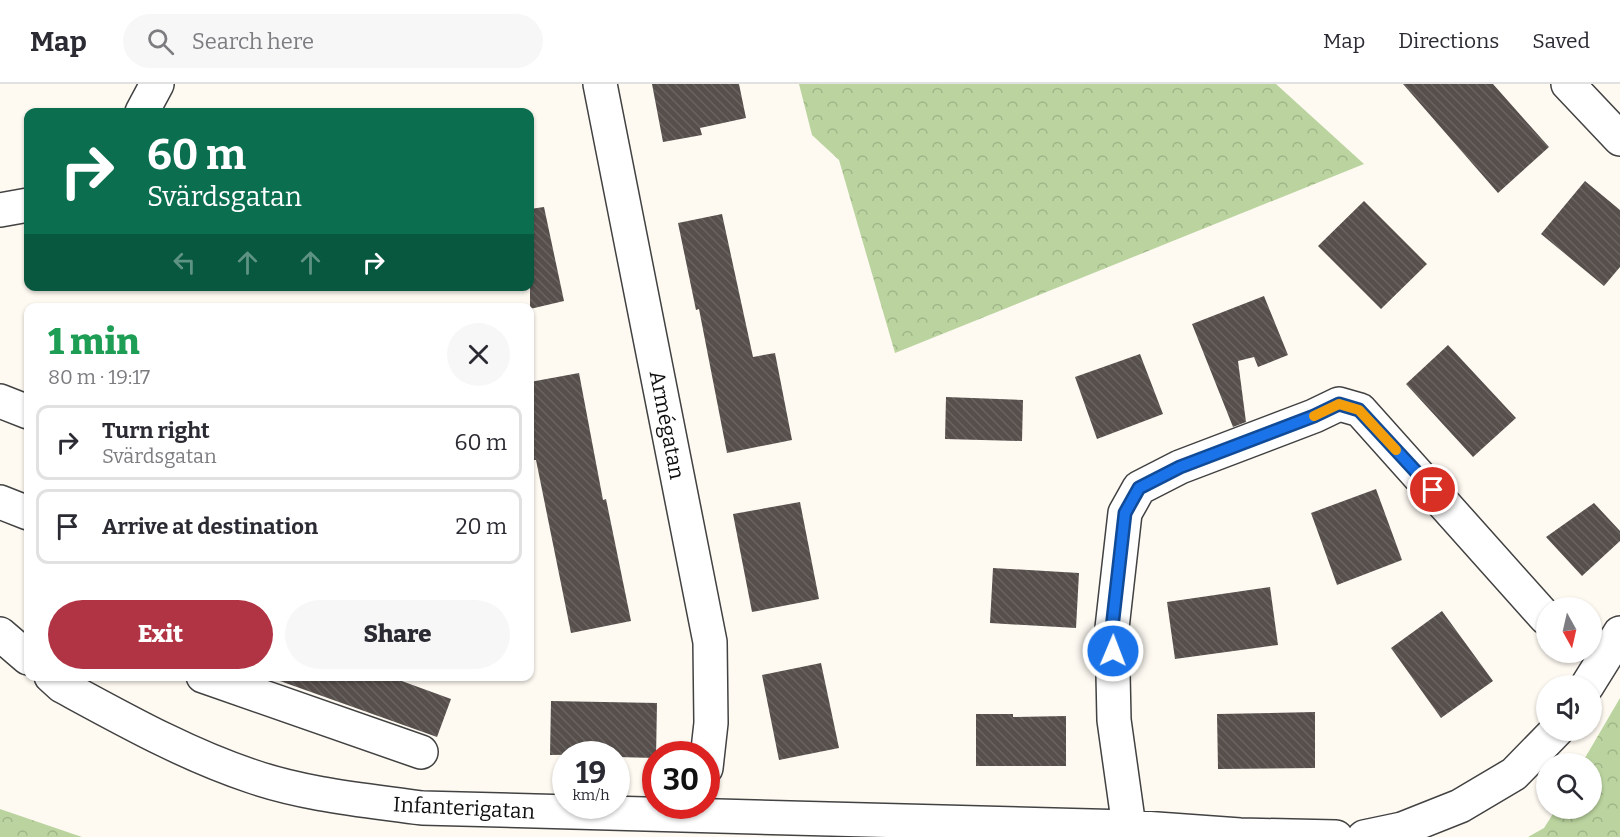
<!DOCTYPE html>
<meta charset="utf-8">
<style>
body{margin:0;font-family:Bitter,serif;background:#f7f7f7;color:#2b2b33;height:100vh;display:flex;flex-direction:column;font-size:22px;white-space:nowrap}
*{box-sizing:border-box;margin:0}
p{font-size:20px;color:#7c7c81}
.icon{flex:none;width:33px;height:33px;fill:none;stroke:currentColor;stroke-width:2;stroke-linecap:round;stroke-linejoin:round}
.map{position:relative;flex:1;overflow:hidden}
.panel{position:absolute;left:24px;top:219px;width:510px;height:378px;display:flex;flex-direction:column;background:#fff;border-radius:12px;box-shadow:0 2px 4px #0004}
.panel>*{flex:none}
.top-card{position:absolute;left:24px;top:24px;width:510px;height:183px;border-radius:12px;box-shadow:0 2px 4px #0004;background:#0b6e4f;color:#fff;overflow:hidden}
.needle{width:39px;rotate:172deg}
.fabs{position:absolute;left:1536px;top:513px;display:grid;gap:12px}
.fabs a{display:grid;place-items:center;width:66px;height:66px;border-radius:50%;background:#fff;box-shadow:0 2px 4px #0004;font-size:30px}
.speed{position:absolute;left:552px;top:657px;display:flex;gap:12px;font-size:30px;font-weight:700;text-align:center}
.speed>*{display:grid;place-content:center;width:78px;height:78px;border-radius:50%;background:#fff;box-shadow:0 2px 4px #0004;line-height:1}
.speed small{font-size:15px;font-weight:400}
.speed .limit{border:9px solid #d22;background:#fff;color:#111}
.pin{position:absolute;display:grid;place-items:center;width:51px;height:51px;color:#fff;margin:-26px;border:3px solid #fff;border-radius:50%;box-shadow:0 2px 6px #0007}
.me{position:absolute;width:66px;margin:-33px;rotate:1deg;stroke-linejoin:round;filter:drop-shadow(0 0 4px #0008)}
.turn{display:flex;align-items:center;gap:21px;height:126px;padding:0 24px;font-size:27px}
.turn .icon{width:78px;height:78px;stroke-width:2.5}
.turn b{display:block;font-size:42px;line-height:51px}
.lanes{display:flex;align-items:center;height:57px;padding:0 24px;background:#0003;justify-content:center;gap:30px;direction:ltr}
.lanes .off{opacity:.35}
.round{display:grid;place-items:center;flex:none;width:63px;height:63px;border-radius:32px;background:#f7f7f7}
.headline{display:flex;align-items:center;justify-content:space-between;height:102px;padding:0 24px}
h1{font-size:36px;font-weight:800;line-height:45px;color:#1e9e55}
.action{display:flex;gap:12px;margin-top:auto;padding:12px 24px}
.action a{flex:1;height:69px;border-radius:36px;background:#b13445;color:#fff;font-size:24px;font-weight:800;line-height:69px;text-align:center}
.action a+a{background:#f7f7f7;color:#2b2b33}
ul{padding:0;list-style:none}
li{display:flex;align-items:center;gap:18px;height:75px;margin:0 12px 9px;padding:0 12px;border:3px solid #e1e1e2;border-radius:12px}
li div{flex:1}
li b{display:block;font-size:22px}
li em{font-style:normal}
header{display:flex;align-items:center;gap:36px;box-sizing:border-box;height:84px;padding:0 30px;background:#fff;border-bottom:2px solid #e1e1e2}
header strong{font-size:28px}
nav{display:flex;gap:33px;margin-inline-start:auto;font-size:21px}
.search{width:420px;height:54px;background:#f7f7f7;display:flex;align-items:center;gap:15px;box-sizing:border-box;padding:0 21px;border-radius:33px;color:#7c7c81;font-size:22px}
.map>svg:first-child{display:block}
</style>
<header>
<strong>Map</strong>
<div class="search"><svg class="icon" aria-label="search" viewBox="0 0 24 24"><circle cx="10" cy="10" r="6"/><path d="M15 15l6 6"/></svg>Search here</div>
<nav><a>Map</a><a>Directions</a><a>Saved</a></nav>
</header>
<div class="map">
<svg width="1620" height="753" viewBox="0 0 1620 753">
<defs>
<pattern id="forest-crowns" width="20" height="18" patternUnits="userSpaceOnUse" patternTransform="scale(1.5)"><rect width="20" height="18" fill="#bbd49f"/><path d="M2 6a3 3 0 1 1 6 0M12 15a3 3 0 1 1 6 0" fill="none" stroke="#a0b588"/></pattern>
<pattern id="building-back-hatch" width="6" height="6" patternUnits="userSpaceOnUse" patternTransform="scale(1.5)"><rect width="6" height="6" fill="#564f4c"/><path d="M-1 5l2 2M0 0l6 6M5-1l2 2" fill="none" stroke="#696461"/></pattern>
</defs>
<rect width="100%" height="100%" fill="#fefaf2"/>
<!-- forest -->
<path fill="url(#forest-crowns)" d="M799,0H1276L1364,80L895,269L839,76L812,51Z
M1620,614V753H1528L1544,744L1556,725L1592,724V680L1582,679Z
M0,725L82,753H0Z"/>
<!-- building -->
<path fill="url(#building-back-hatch)" d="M652,0H739L746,34L700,44L702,51L663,58Z
M1403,0H1493L1549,63L1498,109Z
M1585,97L1620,126V183L1604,202L1541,150Z
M1364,117L1427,180L1381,225L1318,162Z
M544,123L564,217L530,225V125Z
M722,130L753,273L775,269L792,356L727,369L699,225L696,226L678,139Z
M1264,212L1288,271L1258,283L1254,273L1238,277L1246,338L1233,343L1192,240Z
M1448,261L1516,334L1473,373L1406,300Z
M1140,270L1163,330L1097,355L1075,293Z
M579,289L603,416L606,415L631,537L571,549L536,376H533L530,355V298Z
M946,313L1023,316L1022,357L945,355Z
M1376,405L1402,476L1337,501L1311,429Z
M800,418L819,515L752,528L733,430Z
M1594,419L1620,447V457L1582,492L1546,453Z
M993,484L1079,489L1076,544L990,539Z
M1270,503L1278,561L1175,575L1167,518Z
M1442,527L1493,597L1441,634L1391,564Z
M821,579L839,664L779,676L762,591Z
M281,592H388L451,615L437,653L280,597Z
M551,617L657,619L656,674L616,673V670L550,671Z
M1315,628V684L1218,685L1217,630Z
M976,630H1013V633L1066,632V682H976Z"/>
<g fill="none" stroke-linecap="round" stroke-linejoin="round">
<defs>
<path id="minor" d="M600,0L710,558L711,639L706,684
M1568,0L1620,55
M142,28L157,0
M0,126L28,121
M0,317L28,328
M0,418L28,429
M0,550L28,574
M51,592L62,602C123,635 185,670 251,692C306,711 365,716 422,724L1129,743L1240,751L1336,753
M203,592L421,668
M1587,602L1620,549
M1129,743L1114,636L1112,544L1125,429L1139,404L1180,383L1314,332L1339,320L1360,326L1546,534
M1364,753L1402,745L1460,722L1514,690L1557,646"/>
</defs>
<!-- minor casing -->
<use href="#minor" stroke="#424242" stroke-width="36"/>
<!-- minor -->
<use href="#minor" stroke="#fff" stroke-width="33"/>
</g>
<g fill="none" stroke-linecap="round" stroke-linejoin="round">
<defs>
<path id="route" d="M1113,567L1112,544L1125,429L1139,404L1180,383L1314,332L1339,320L1359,326L1433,406"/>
</defs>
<!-- route casing -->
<use href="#route" stroke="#114b97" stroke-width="15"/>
<!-- route -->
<use href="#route" stroke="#1a73e8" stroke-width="10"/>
<!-- slow -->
<path stroke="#f59e0b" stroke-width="10" d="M1314,332L1339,320L1359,326L1396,366"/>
</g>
<g text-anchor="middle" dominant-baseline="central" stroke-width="6" stroke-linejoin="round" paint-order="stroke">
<!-- street labels -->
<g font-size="21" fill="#0f0f0f" stroke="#fff">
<text transform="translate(667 341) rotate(79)">Armégatan</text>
<text transform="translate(464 724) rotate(3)">Infanterigatan</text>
</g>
</g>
</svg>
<div class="fabs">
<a><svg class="needle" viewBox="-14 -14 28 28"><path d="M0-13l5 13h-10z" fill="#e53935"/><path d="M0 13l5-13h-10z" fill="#7c7c81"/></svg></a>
<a><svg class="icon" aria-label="sound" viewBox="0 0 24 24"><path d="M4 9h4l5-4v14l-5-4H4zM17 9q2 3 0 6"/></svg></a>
<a><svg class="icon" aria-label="search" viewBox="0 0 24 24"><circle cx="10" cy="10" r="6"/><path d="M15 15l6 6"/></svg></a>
</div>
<div class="speed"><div>19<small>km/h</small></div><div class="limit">30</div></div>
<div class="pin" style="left:1433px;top:406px;background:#d93025"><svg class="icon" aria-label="arrive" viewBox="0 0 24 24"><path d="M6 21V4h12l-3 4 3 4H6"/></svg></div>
<svg class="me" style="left:1113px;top:567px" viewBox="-20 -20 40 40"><circle r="17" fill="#1a73e8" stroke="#fff" stroke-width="3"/><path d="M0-11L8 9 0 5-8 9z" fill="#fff"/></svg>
<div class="top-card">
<div class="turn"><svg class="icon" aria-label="right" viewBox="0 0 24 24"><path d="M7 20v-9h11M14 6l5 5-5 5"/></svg><div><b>60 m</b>Svärdsgatan</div></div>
<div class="lanes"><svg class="icon off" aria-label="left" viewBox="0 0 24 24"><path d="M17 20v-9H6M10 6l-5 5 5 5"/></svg><svg class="icon off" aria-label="ahead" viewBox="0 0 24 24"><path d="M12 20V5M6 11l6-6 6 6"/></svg><svg class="icon off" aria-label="ahead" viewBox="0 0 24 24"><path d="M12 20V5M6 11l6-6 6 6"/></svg><svg class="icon" aria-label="right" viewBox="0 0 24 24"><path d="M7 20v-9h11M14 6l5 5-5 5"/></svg></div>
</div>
<section class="panel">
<div class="headline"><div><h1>1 min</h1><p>80 m · 19:17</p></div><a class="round"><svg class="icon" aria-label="close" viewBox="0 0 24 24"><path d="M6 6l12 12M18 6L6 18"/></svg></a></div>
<ul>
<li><svg class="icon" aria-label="right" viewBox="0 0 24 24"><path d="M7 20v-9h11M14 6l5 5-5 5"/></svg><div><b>Turn right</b><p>Svärdsgatan</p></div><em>60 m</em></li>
<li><svg class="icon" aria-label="arrive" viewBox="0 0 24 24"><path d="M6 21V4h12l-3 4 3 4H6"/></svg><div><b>Arrive at destination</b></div><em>20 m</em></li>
</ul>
<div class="action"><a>Exit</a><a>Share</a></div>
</section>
</div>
